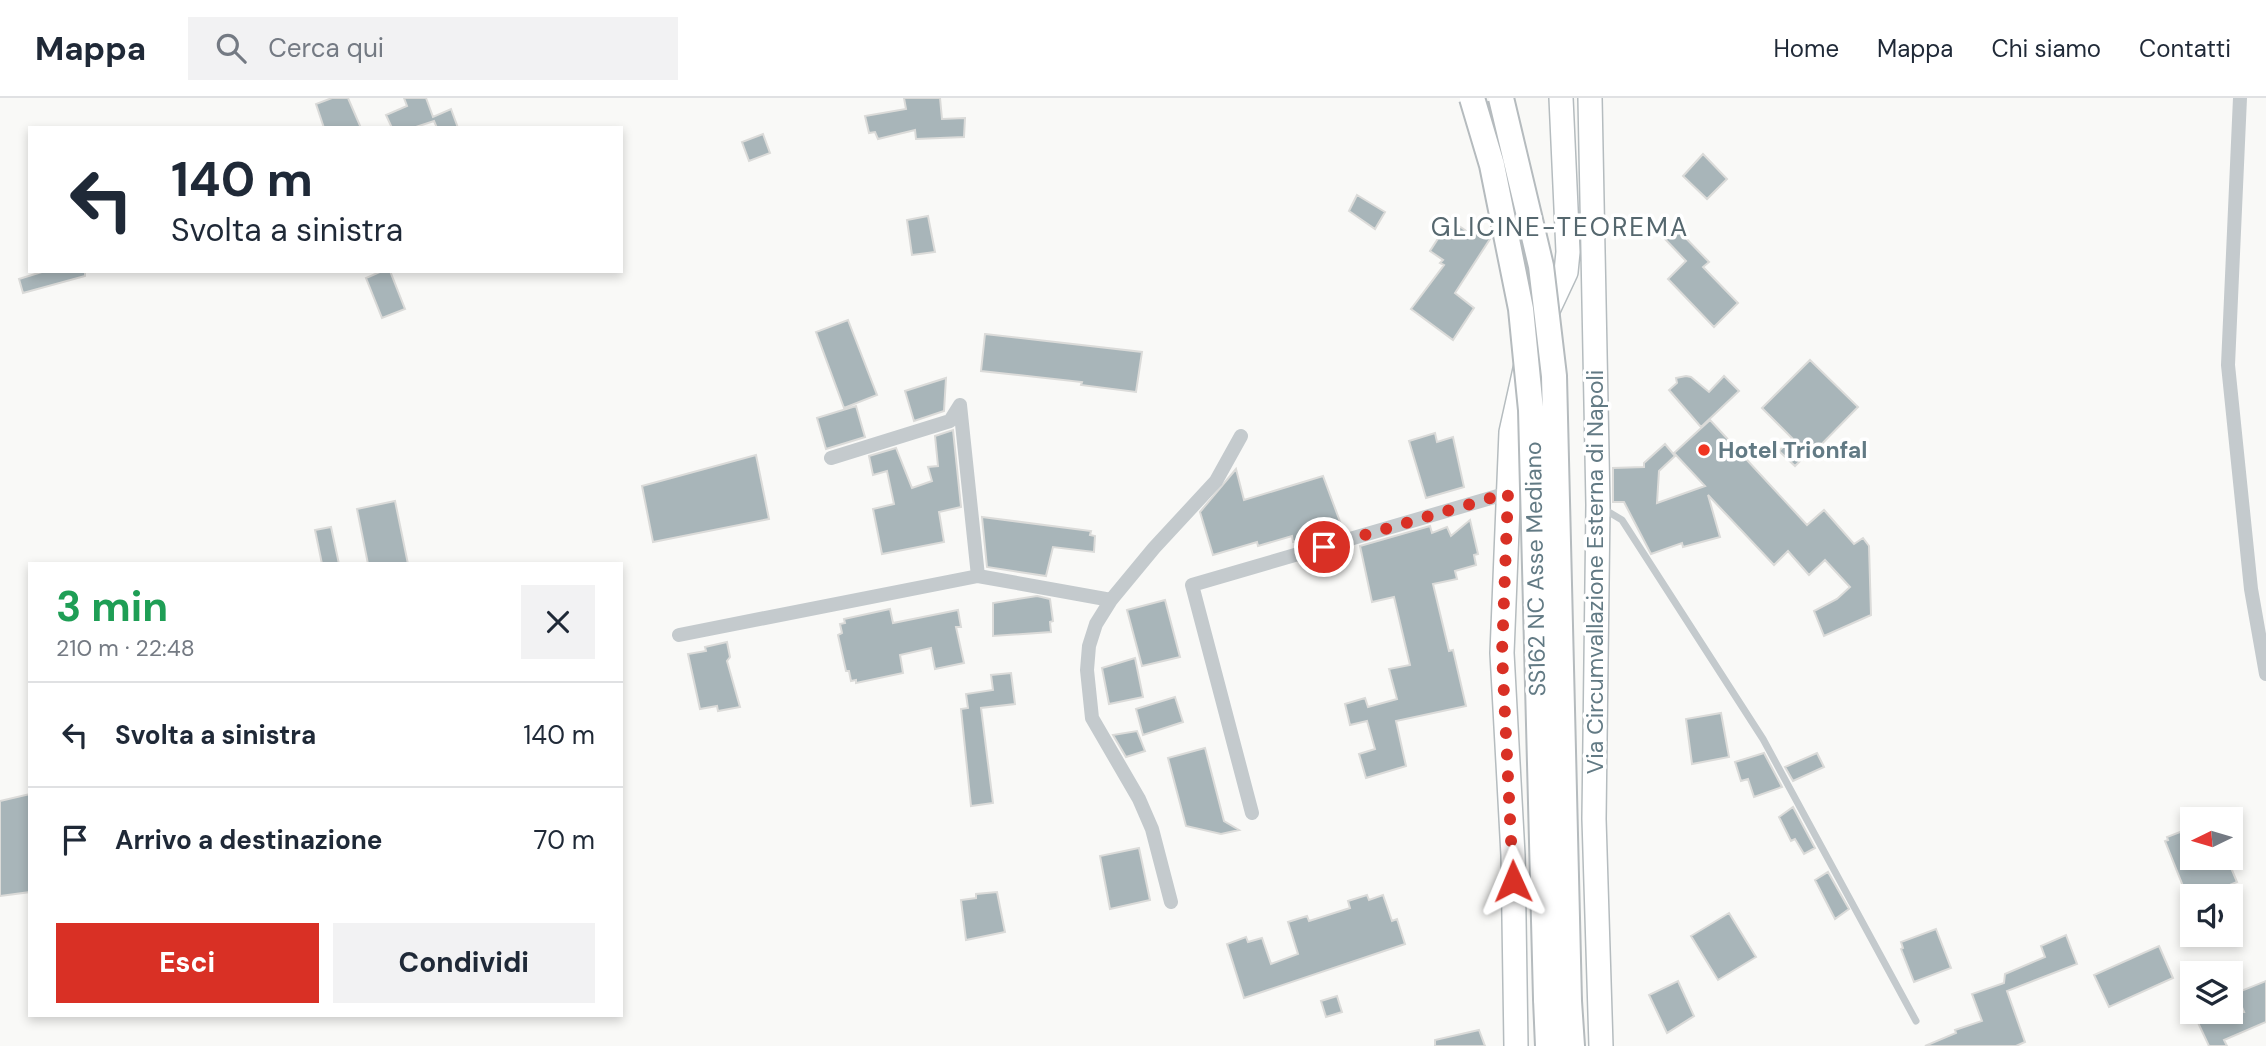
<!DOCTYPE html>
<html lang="it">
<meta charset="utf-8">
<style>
body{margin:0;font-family:"DM Sans",sans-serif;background:#f2f2f3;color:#1f2937;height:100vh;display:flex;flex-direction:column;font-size:26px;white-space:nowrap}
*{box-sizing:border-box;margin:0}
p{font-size:23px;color:#747a83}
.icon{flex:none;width:38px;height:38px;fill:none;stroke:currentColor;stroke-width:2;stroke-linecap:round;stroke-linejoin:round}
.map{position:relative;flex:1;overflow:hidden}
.panel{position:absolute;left:28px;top:464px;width:595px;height:455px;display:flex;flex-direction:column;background:#fff;border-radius:0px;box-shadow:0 4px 10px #0003}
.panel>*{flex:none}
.banner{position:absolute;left:28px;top:28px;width:595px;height:147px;border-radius:0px;box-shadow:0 4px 10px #0003;background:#fff;color:#1f2937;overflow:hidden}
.needle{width:46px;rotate:265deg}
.fabs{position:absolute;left:2180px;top:709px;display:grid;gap:14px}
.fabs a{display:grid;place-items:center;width:63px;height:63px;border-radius:0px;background:#fff;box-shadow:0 4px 10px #0003;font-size:35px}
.pin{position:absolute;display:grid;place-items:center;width:60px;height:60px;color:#fff;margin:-30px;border:4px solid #fff;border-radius:50%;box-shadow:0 2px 7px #0007}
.me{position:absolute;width:77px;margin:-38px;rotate:359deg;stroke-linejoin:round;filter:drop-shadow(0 0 5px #0008)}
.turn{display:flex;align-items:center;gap:24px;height:147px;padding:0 28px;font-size:32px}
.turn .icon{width:91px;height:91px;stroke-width:2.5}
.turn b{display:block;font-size:49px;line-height:60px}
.round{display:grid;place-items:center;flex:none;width:74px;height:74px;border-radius:0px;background:#f2f2f3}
.overview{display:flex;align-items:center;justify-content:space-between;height:119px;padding:0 28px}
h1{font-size:42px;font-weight:700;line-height:52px;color:#1e9e55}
.cta{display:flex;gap:14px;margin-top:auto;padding:14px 28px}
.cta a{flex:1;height:80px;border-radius:0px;background:#d93025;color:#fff;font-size:28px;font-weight:700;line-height:80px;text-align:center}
.cta a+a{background:#f2f2f3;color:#1f2937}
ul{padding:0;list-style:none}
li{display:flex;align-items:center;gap:21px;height:105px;padding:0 28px;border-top:2px solid #e0e1e3}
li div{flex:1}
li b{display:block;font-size:26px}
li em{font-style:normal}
header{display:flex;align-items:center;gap:42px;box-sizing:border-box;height:98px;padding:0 35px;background:#fff;border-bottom:2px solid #e0e1e3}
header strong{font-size:33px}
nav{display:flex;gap:38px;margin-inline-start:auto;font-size:24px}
.search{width:490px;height:63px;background:#f2f2f3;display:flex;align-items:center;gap:18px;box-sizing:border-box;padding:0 24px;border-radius:0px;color:#747a83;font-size:26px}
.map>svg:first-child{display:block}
</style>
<header>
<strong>Mappa</strong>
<div class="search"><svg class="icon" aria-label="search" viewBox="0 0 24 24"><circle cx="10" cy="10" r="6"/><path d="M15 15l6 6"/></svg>Cerca qui</div>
<nav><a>Home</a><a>Mappa</a><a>Chi siamo</a><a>Contatti</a></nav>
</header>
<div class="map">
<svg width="2266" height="948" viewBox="0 0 2266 948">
<rect width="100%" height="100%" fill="#f9f9f7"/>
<!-- building -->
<path fill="#a8b5b9" stroke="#dbdbd9" stroke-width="2" d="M332,0H348L361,30H324L316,6Z
M404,0H426L433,19L451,11L458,30H437L434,23L413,30H392L386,17L407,8Z
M904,0H940L942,21L965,20L964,39L916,41L915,32L878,41L875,34L869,35L865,18L906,11Z
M763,36L770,55L749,63L742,44Z
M1703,56L1727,81L1707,101L1683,78Z
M1357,97L1385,114L1375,131L1349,113Z
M928,118L935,154L912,157L907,122Z
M1450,122L1468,134L1471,130L1490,141L1455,195L1474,210L1453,242L1411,211L1444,167L1440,165L1443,162L1430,153Z
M1675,129L1709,164L1703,169L1738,205L1714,229L1668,181L1686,163L1664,140Z
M45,173H85V178L23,195L19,181Z
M382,173H390L405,211L382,220L366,180Z
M848,222L877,297L844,310L816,234Z
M985,236L1142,254L1136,294L1081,287L1082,284L981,273Z
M1810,262L1858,309L1810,358L1808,355L1795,368L1779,353L1792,340L1762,310Z
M1686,278L1691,279L1709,294L1724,278L1739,293L1701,329L1669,292L1677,285L1676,280Z
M946,280L944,313L914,323L905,293Z
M856,308L865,339L826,351L817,320Z
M1710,322L1807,427L1824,412L1854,446L1863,440L1869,448L1871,517L1824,538L1814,513L1837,501L1850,489L1825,462L1809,477L1788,453L1774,467L1708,397L1720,439L1683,449L1682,445L1651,456L1624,404H1613V370L1644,369V365L1665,346L1675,358L1659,373L1657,405L1705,388L1674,355Z
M953,332L961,409L939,414L944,444L882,456L873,411L894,406L887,373L873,377L869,358L896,350L912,390L932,383L928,369L938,368L935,338Z
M1435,335L1437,344L1453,339L1464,389L1426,400L1409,343Z
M756,357L769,421L653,444L642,388Z
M1236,371L1244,402L1323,378L1342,429L1293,444L1292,438L1258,448L1257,444L1213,457L1200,414Z
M395,403L408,466H368L357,411Z
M982,419L1091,433L1090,437L1095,438L1094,454L1053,449L1046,478L987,469Z
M1470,422L1478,456L1474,457L1476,467L1455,473L1457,481L1433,486L1449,553L1453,552L1466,608L1396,623L1406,668L1366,680L1359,656L1375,651L1367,623L1350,627L1345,606L1365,600L1368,609L1397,601L1389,571L1410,567L1394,499L1372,504L1360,448L1430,428L1432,435L1447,429L1451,438Z
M331,429L339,466H322L315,432Z
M1037,498L1050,501L1053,523L1050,524L1051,534L993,538V505Z
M1165,502L1180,559L1142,568L1127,512Z
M890,511L893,525L958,512L961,529H956L964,565L935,571L931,550L900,557L903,575L856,585V582L851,583L849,573H846L838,537L842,535L840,526L845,525L844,521Z
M727,544L730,559L727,563L740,609L718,613L717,608L700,611L688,556L706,553L705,549Z
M1135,560L1143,599L1109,606L1102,570Z
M1011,575L1015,606L981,610L993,705L971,708L961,611L968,610L966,596L993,592L991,577Z
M1175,599L1183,624L1143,637L1136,611Z
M1721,615L1729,659L1692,666L1686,621Z
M1137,633L1145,653L1126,659L1113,637Z
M1205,650L1224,723L1239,732L1221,736L1186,728L1168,660Z
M1764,655L1782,689L1754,699L1748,681L1741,683L1735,664Z
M1817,655L1824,669L1793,683L1785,669Z
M30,696V794L0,798V703Z
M1793,709L1815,750L1804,756L1795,741L1791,743L1779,719Z
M2193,729V760H2227L2237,784L2220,791L2222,798H2187L2165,743L2168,742L2167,739Z
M1139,750L1150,802L1110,811L1100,758Z
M1828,774L1849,811L1835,821L1815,782Z
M997,794L1005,834L966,842L961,802L976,800V796Z
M1367,797L1369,802L1383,797L1392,823L1397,821L1405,846L1244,900L1227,846L1246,839L1248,844L1262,840L1271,866L1298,856L1288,824L1307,818L1309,823L1350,810L1348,803Z
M1729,815L1756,859L1718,882L1691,838Z
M1936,831L1951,870L1914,884L1901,851L1903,850L1901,844Z
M2066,837L2077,866L2007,893L2025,944L2016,948H1925L1956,935L1955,932L1982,923L1972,896L2004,885L2005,876L2045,859L2041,848Z
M2159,848L2173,880L2109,909L2094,877Z
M1678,883L1694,918L1667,935L1649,897Z
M2266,883V924L2224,942L2227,948H2209L2193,914H2244L2236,895Z
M1337,898L1342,914L1326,919L1321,903Z
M1479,932L1485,948H1435V942Z"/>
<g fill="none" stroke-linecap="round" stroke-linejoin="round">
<defs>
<path id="primary" d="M1590,0L1598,407L1594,721L1601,948
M1543,223L1566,174L1568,154L1561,0
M1516,948L1513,757L1502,555L1511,334L1525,271"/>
<path id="trunk" d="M1546,901L1548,948
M1569,903L1572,948"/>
</defs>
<!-- primary casing -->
<use href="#primary" stroke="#b5bcbf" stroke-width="26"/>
<!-- trunk casing -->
<use href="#trunk" stroke="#b5bbbe" stroke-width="28"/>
<!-- service -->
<path stroke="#c4cacd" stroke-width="7" d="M1602,410L1622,422L1763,641L1916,923"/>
<!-- minor -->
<path stroke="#c4cacd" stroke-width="14" d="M2240,0L2228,267L2251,491L2266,576
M960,307L978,478L1111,502
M831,360L950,323L960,307
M679,537L978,478
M1252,715L1192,487L1508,395
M1171,804L1152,731L1139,701L1092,620L1087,572L1089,548L1096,526L1111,502L1154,450L1216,383L1241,338"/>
<!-- primary -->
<use href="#primary" stroke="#fff" stroke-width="23"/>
<!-- trunk -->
<use href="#trunk" stroke="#fff" stroke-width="24"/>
<defs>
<path id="trunk-bridge" d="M1472,0L1492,67L1521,211L1531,312L1546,901
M1501,0L1541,168L1554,278L1569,903"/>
</defs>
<!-- trunk-bridge casing -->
<use href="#trunk-bridge" stroke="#b5bbbe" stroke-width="28" stroke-linecap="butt"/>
<!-- trunk-bridge -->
<use href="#trunk-bridge" stroke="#fff" stroke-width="24"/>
</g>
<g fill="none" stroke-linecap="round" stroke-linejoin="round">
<!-- route -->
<path stroke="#d93025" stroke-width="12" stroke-dasharray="0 21.6" d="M1324,449L1508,395L1502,555L1513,783"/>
</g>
<!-- markers -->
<circle fill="#f03521" stroke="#fff" stroke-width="2.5" cx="1704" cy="352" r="7"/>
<g text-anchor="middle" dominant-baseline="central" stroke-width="7" stroke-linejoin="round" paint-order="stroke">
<!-- poi labels -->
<g font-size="23" font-weight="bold" fill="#627a84" stroke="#fff" text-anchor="start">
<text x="1718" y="352">Hotel Trionfal</text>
</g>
<!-- street labels -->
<g font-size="23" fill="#627a84" stroke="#fff">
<text transform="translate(1535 471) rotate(-91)">SS162 NC Asse Mediano</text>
<text transform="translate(1595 474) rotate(-90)">Via Circumvallazione Esterna di Napoli</text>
</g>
<!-- quarter labels -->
<g font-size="26" letter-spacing="2" fill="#55676e" stroke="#fff">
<text x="1560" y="129">GLICINE-TEOREMA</text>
</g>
</g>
</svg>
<div class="fabs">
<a><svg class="needle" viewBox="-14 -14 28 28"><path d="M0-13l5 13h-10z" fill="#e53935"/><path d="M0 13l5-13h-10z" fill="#747a83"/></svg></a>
<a><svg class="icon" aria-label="sound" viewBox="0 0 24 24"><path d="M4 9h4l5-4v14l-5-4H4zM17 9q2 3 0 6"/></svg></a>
<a><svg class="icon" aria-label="layers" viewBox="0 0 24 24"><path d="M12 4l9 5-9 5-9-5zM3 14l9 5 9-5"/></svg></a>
</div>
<div class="pin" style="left:1324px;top:449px;background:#d93025"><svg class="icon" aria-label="arrive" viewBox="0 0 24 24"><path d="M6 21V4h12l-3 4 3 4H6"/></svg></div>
<svg class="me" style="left:1513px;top:783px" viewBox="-20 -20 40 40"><path d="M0-17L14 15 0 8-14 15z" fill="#d93025" stroke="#fff" stroke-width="4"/></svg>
<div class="banner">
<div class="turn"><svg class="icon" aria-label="left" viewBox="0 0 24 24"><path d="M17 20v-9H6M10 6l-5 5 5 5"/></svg><div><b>140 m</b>Svolta a sinistra</div></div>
</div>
<section class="panel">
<div class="overview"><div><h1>3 min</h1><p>210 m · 22:48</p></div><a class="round"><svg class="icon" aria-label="close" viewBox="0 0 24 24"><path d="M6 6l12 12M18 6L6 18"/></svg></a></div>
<ul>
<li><svg class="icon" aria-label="left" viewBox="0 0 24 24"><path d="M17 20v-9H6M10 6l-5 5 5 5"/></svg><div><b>Svolta a sinistra</b></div><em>140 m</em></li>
<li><svg class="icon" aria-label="arrive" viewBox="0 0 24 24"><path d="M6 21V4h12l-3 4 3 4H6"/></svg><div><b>Arrivo a destinazione</b></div><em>70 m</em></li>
</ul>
<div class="cta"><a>Esci</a><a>Condividi</a></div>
</section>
</div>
